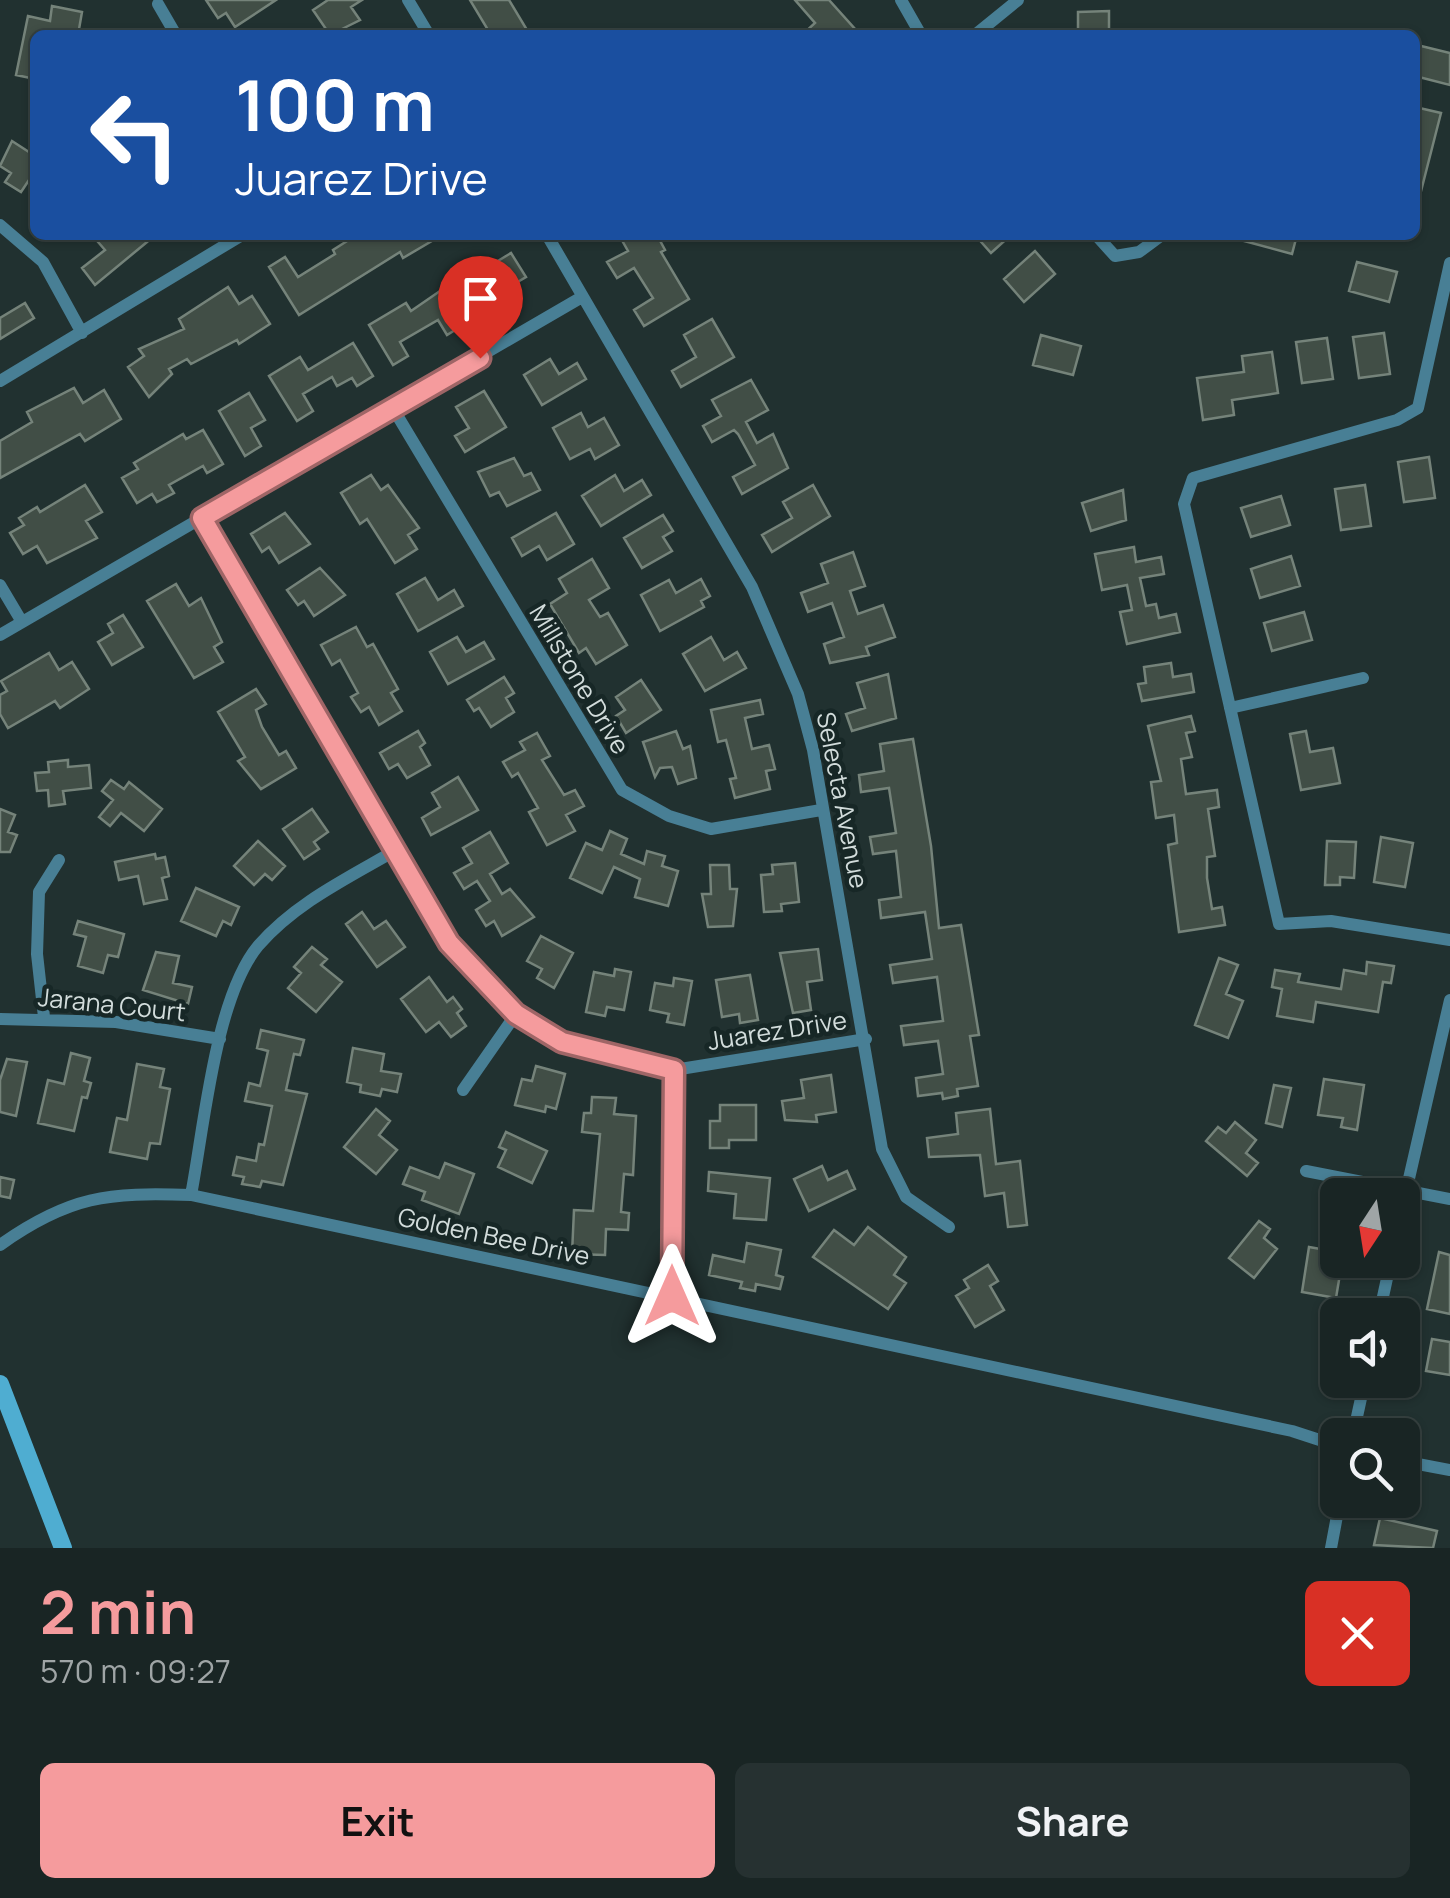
<!DOCTYPE html>
<meta charset="utf-8">
<style>
body{margin:0;font-family:Manrope,sans-serif;background:#263131;color:#f1f3f6;height:100vh;display:flex;flex-direction:column;font-size:38px;white-space:nowrap}
*{box-sizing:border-box;margin:0}
p{font-size:32px;color:#9fa5a6}
.icon{flex:none;width:55px;height:55px;fill:none;stroke:currentColor;stroke-width:2;stroke-linecap:round;stroke-linejoin:round}
.map{position:relative;height:1548px;overflow:hidden}
.drawer{display:flex;flex-direction:column;background:#192524;flex:1}
.drawer>*{flex:none}
.banner{position:absolute;left:30px;top:30px;width:1390px;height:210px;border-radius:15px;box-shadow:0 2px 8px #0004,0 0 0 2px #374241;background:#1a4fa0;color:#fff;overflow:hidden}
.needle{width:65px;rotate:192deg}
.tools{position:absolute;left:1320px;top:1178px;display:grid;gap:20px}
.tools a{display:grid;place-items:center;width:100px;height:100px;border-radius:15px;background:#192524;box-shadow:0 2px 8px #0004,0 0 0 2px #374241;font-size:50px}
.pin{position:absolute;display:grid;place-items:center;width:85px;height:85px;color:#fff;margin:-102px -42px;border-radius:50% 50% 50% 0;rotate:-45deg;box-shadow:0 0 10px #0007}
.pin .icon{rotate:45deg}
.me{position:absolute;width:110px;margin:-55px;rotate:0deg;stroke-linejoin:round;filter:drop-shadow(0 0 8px #0008)}
.turn{display:flex;align-items:center;gap:35px;height:210px;padding:0 40px;font-size:45px}
.turn .icon{width:130px;height:130px;stroke-width:2.5}
.turn b{display:block;font-size:70px;line-height:85px}
.round{display:grid;place-items:center;flex:none;width:105px;height:105px;border-radius:15px;background:#263131}
.overview{display:flex;align-items:center;justify-content:space-between;height:170px;padding:0 40px}
h1{font-size:60px;font-weight:700;line-height:75px;color:#f59b9d}
.button{display:flex;gap:20px;margin-top:auto;padding:20px 40px}
.button a{flex:1;height:115px;border-radius:15px;background:#f59b9d;color:#111;font-size:40px;font-weight:700;line-height:115px;text-align:center}
.button a+a{background:#263131;color:#f1f3f6}
.map>svg:first-child{display:block}
</style>
<div class="map">
<svg width="1450" height="1548" viewBox="0 0 1450 1548">
<rect width="100%" height="100%" fill="#213130"/>
<!-- building -->
<path fill="#414e46" stroke="#75837a" stroke-width="2.5" d="M206,0H276L235,27L226,13L218,18Z
M328,0H362L351,7L360,20L330,35L313,10Z
M470,0H509L530,35H491Z
M795,0H829L855,29L848,35H802L815,23Z
M52,6L82,12L78,35H35V79L16,75L28,16L50,21Z
M1109,11V35H1078V12Z
M1417,45L1450,53V85L1415,76Z
M1415,107L1441,113L1419,199H1415Z
M12,141L35,156V171L21,192L5,182L11,173L0,166Z
M92,235H141L147,242L95,285L82,268L105,250Z
M344,235H442L403,258L400,252L299,315L269,267L285,257L298,277L335,254L333,250L347,241Z
M619,235H657L665,250L661,252L689,299L644,326L634,310L653,298L634,268L617,278L607,262L628,251Z
M975,235H1011L991,253Z
M1238,235H1297L1292,254L1237,239Z
M1035,251L1055,274L1024,302L1004,279Z
M511,253L526,277L509,287L514,295L500,304L480,272Z
M1357,262L1397,272L1389,302L1349,291Z
M456,280L473,308L459,317L463,325L447,335L438,320L400,342L408,356L393,365L369,325L406,303L411,311Z
M228,287L239,304L252,296L270,324L239,344L237,340L191,364L187,359L169,369L172,374L149,397L128,367L144,356L139,349L184,329L179,319Z
M25,303L34,318L0,339V318Z
M712,319L734,357L681,387L672,371L696,357L684,335Z
M1384,333L1390,374L1359,378L1353,337Z
M1041,335L1081,346L1073,375L1033,365Z
M1327,338L1333,379L1302,383L1296,342Z
M353,343L373,376L357,386L352,378L337,386L332,377L303,394L313,411L297,421L269,376L300,357L308,370Z
M1272,352L1278,393L1232,400L1234,415L1203,420L1197,378L1244,372L1242,356Z
M550,359L559,374L577,363L586,379L542,405L524,375Z
M751,380L768,410L746,422L757,443L773,434L788,468L742,494L733,477L755,465L738,434L734,430L712,442L703,426L721,416L712,400Z
M74,388L83,403L104,390L121,419L85,441L80,434L0,478V441L32,422L27,412Z
M484,391L506,427L465,452L455,436L469,428L456,407Z
M249,393L265,420L251,428L261,446L245,456L219,411Z
M581,413L588,427L604,418L619,445L595,459L590,449L570,459L553,428Z
M203,430L223,464L207,473L203,466L169,485L174,493L157,502L152,494L137,503L122,478L138,469L134,463L183,434L186,439Z
M1429,457L1435,498L1404,502L1398,462Z
M514,458L524,476L531,473L540,490L507,506L499,492L490,496L478,472Z
M371,475L381,490L388,485L419,528L408,535L417,549L395,563L367,519L360,524L341,493Z
M615,475L624,491L642,480L651,495L601,526L582,496Z
M85,485L102,512L86,521L97,538L47,563L37,546L23,554L10,533L24,525L19,518L37,507L40,512Z
M813,485L830,516L772,552L762,535L792,518L783,502Z
M1365,485L1371,526L1341,530L1335,489Z
M1123,490L1126,520L1091,531L1082,503Z
M1281,496L1290,525L1251,537L1241,508Z
M285,513L310,544L279,563L269,547L262,552L251,534Z
M556,513L574,544L547,560L539,546L522,556L512,538Z
M663,515L673,531L663,537L672,551L642,568L624,538Z
M1134,547L1136,562L1161,557L1164,574L1140,578L1146,606L1156,604L1159,618L1176,614L1180,632L1127,644L1120,612L1132,610L1127,585L1102,590L1095,554Z
M853,552L865,586L850,591L858,614L883,605L895,637L866,647L869,655L830,663L824,644L844,637L832,603L808,612L801,593L828,583L821,564Z
M1291,556L1300,586L1260,598L1251,569Z
M592,559L609,588L589,600L600,617L608,613L627,645L596,664L586,648L579,653L550,604L567,593L559,579Z
M320,568L345,595L314,616L304,601L298,605L287,590Z
M425,578L438,600L454,590L463,606L418,631L397,594Z
M701,579L710,596L701,601L704,607L660,631L641,595L669,580L676,593Z
M176,584L189,606L201,598L222,642L214,647L223,662L194,678L147,601Z
M1304,612L1312,640L1272,651L1264,623Z
M123,615L143,647L112,665L98,642L113,633L108,624Z
M356,627L367,647L373,644L398,689L391,693L402,711L379,725L369,707L361,712L351,697L358,693L340,660L332,665L321,645Z
M457,637L466,652L484,642L494,659L448,684L430,652Z
M711,637L724,660L737,652L746,668L705,691L683,654Z
M49,653L59,670L72,662L89,689L60,708L55,701L8,728L0,714V695L7,691L1,681Z
M1171,663L1173,677L1191,674L1194,692L1142,701L1138,684L1146,683L1144,667Z
M888,674L896,718L852,731L846,714L865,708L857,683Z
M504,677L514,693L506,698L514,712L491,727L479,708L474,711L467,700Z
M641,680L661,710L626,733L616,716L625,710L616,697Z
M256,689L266,704L256,710L262,727L279,755L286,751L296,768L261,789L238,761L245,757L218,712Z
M760,700L763,714L745,718L752,749L769,745L775,769L766,771L770,789L735,798L730,779L736,778L726,740L718,742L711,710Z
M1191,716L1195,731L1186,733L1192,757L1181,759L1186,794L1217,790L1219,807L1208,809L1215,856L1207,857V878L1212,909L1222,907L1225,925L1179,932L1168,845L1177,843L1174,815L1156,818L1151,782L1161,781L1148,726Z
M418,731L425,743L420,747L430,765L407,778L398,764L389,769L380,753Z
M676,731L683,749L690,746L696,778L678,784L672,767L660,768L655,777L643,742Z
M1306,731L1310,752L1333,748L1340,783L1301,790L1290,734Z
M537,733L550,756L542,760L564,795L575,790L584,806L566,815L575,831L547,845L529,812L538,808L518,773L512,777L503,762L525,750L520,742Z
M913,739L931,846L939,928L961,925L979,1035L970,1036L978,1086L957,1089L958,1096L943,1099L942,1093L918,1096L916,1078L943,1074L938,1041L904,1045L901,1026L943,1021L937,977L893,983L890,965L932,959L925,912L881,918L879,900L901,897L896,851L873,854L870,837L896,833L889,788L861,792L859,775L884,771L880,744Z
M68,760V767L89,765L91,788L63,791L65,804L49,806L48,790L37,791L35,773L49,772L48,762Z
M458,777L478,810L431,835L422,818L440,807L432,793Z
M111,780L124,789L129,782L162,809L144,831L121,813L110,826L99,817L113,800L102,791Z
M0,809L15,815L8,832L17,835L10,852H0Z
M312,809L328,832L314,842L319,849L304,859L283,829Z
M610,831L627,839L621,854L644,864L647,851L665,856L662,866L678,871L668,906L635,897L640,879L614,867L602,893L570,878L586,843L602,850Z
M490,832L508,863L490,874L502,894L510,889L534,917L502,936L494,921L486,926L476,910L490,901L477,881L464,889L454,873L472,863L463,848Z
M1381,837L1413,843L1405,887L1374,882Z
M258,841L285,866L272,880L265,874L254,885L234,866Z
M1327,841L1356,842L1354,878L1340,877V885H1325Z
M155,854L156,859L165,857L169,876L162,878L167,899L144,904L138,876L119,880L115,862Z
M795,863L799,902L781,904L782,911L764,912L761,875L773,874L772,865Z
M710,865H729L730,889H737L733,926L708,927L702,894H711Z
M196,888L239,907L231,925L223,921L216,936L181,921Z
M362,912L374,929L386,921L405,947L377,967L346,924Z
M78,921L124,934L118,957L108,955L103,973L78,966L86,937L74,934Z
M541,936L573,953L554,988L537,978L542,969L527,961Z
M312,947L327,959L321,965L342,982L316,1012L288,988L301,973L294,967Z
M818,949L822,980L807,982L811,1010L793,1013L780,953Z
M156,952L179,956L173,983L192,987L188,1004L143,990Z
M1219,958L1238,965L1226,994L1243,1001L1228,1038L1195,1025Z
M1367,962L1394,966L1391,983L1383,982L1378,1012L1316,1002L1313,1022L1277,1016L1282,989L1272,987L1275,970L1300,974L1298,982L1341,989L1344,970L1366,974Z
M615,969L631,972L624,1010L607,1007L605,1016L586,1012L594,972L614,976Z
M750,975L758,1020L740,1023L739,1014L722,1017L716,980Z
M429,977L447,1002L453,997L462,1009L457,1013L466,1026L451,1037L439,1022L426,1032L401,999Z
M674,978L692,981L684,1025L667,1022L669,1014L650,1010L655,983L673,986Z
M261,1030L304,1040L300,1055L294,1054L286,1090L307,1094L283,1185L262,1181L260,1187L242,1184L244,1177L233,1175L237,1157L256,1161L259,1144L264,1145L272,1106L245,1101L249,1083L260,1086L268,1051L257,1048Z
M353,1048L384,1054L381,1071L401,1074L397,1092L382,1089L380,1096L360,1092L361,1085L347,1082Z
M71,1053L90,1058L84,1081L91,1083L87,1098L82,1097L74,1131L38,1123L48,1080L64,1084Z
M7,1059L27,1062L16,1116L0,1112V1080Z
M137,1064L164,1069L160,1087L170,1089L160,1144L150,1143L147,1159L110,1152L117,1118L127,1120Z
M536,1066L565,1074L556,1109L546,1106L545,1112L515,1105L522,1079L532,1081Z
M831,1075L836,1112L816,1115L817,1122L785,1120L782,1101L804,1098L801,1080Z
M1324,1079L1364,1085L1357,1130L1341,1127L1343,1118L1318,1115Z
M1274,1085L1291,1088L1282,1127L1266,1123Z
M592,1097L616,1098L614,1114L636,1116L633,1175L624,1174L621,1212L629,1213L628,1230L606,1229L605,1255L572,1254L574,1210L593,1211L600,1134L582,1132L584,1113H591Z
M720,1105H756V1140H729V1148H710V1121H720Z
M376,1109L390,1121L379,1135L397,1150L376,1174L344,1147Z
M990,1109L996,1164L1020,1161L1027,1225L1008,1227L1004,1193L985,1196L980,1155L929,1157L927,1138L958,1134L956,1113Z
M1235,1122L1256,1140L1246,1153L1258,1163L1247,1176L1206,1141L1218,1127L1226,1133Z
M506,1132L547,1151L532,1183L498,1167L506,1150L499,1147Z
M445,1163L474,1174L459,1214L422,1200L425,1192L403,1184L410,1167L439,1178Z
M822,1166L828,1180L847,1171L855,1189L809,1211L794,1179Z
M709,1172L770,1178L766,1220L734,1218L736,1194L708,1191Z
M0,1177L14,1180L10,1198L0,1196Z
M1259,1221L1270,1229L1264,1238L1277,1249L1254,1278L1229,1258Z
M868,1227L906,1257L894,1275L906,1283L888,1309L813,1257L834,1230L854,1245Z
M747,1243L781,1250L776,1275L783,1277L780,1289L756,1284L755,1291L740,1288L742,1282L709,1275L713,1255L744,1262Z
M1309,1247L1338,1252V1260L1350,1261L1347,1275L1340,1274L1336,1298L1302,1292Z
M1439,1252L1450,1255V1314L1427,1309Z
M988,1265L998,1281L990,1286L1004,1310L975,1327L956,1296L969,1288L964,1280Z
M1432,1339L1450,1342V1375L1426,1371Z
M1380,1518L1437,1531L1433,1548L1374,1545Z"/>
<g fill="none" stroke-linecap="round" stroke-linejoin="round">
<!-- street -->
<path stroke="#487f95" stroke-width="12" d="M408,0L429,35
M901,0L921,35
M158,4L176,35
M975,35L1018,0
M0,225L43,262L82,333
M547,235L752,587L798,694L813,750L882,1149L906,1197L949,1227
M1096,235L1115,256L1139,252L1162,235
M1450,263L1418,408L1397,420L1193,478L1184,504L1279,924L1331,921L1450,940
M0,381L242,235
M394,410L622,790L669,816L711,829L821,810
M203,518L449,943L516,1014L562,1042L674,1070L866,1039
M0,585L22,622
M0,635L582,297
M1230,708L1363,678
M44,1017L37,954L39,892L59,860
M0,1019L116,1022L220,1039
M463,1090L516,1014
M1306,1171L1450,1199
M191,1195C204,1128 215,998 258,946C295,903 348,878 396,850
M1402,1209L1450,1000
M0,1245C69,1196 108,1192 191,1195L1292,1431L1338,1446
M672,1296L674,1070
M1379,1315L1391,1260
M1353,1435L1365,1380
M1402,1461L1450,1470
M1331,1548L1340,1500"/>
<!-- secondary -->
<path stroke="#4fadd1" stroke-width="18" d="M0,1384L63,1548"/>
</g>
<g fill="none" stroke-linecap="round" stroke-linejoin="round">
<defs>
<path id="route" d="M480,358L202,518L449,943L516,1014L562,1042L674,1070L672,1296"/>
</defs>
<!-- route casing -->
<use href="#route" stroke="#9f6566" stroke-width="25"/>
<!-- route -->
<use href="#route" stroke="#f59b9d" stroke-width="18"/>
</g>
<g text-anchor="middle" dominant-baseline="central" stroke-width="9" stroke-linejoin="round" paint-order="stroke">
<!-- street labels -->
<g font-size="25" fill="#d2dcdb" stroke="#172726">
<text transform="translate(580 679) rotate(59)">Millstone Drive</text>
<text transform="translate(843 800) rotate(79)">Selecta Avenue</text>
<text transform="translate(112 1004) rotate(6)">Jarana Court</text>
<text transform="translate(777 1030) rotate(-9)">Juarez Drive</text>
<text transform="translate(494 1236) rotate(12)">Golden Bee Drive</text>
</g>
</g>
</svg>
<div class="tools">
<a><svg class="needle" viewBox="-14 -14 28 28"><path d="M0-13l5 13h-10z" fill="#e53935"/><path d="M0 13l5-13h-10z" fill="#9fa5a6"/></svg></a>
<a><svg class="icon" aria-label="sound" viewBox="0 0 24 24"><path d="M4 9h4l5-4v14l-5-4H4zM17 9q2 3 0 6"/></svg></a>
<a><svg class="icon" aria-label="search" viewBox="0 0 24 24"><circle cx="10" cy="10" r="6"/><path d="M15 15l6 6"/></svg></a>
</div>
<div class="pin" style="left:480px;top:358px;background:#d93025"><svg class="icon" aria-label="arrive" viewBox="0 0 24 24"><path d="M6 21V4h12l-3 4 3 4H6"/></svg></div>
<svg class="me" style="left:672px;top:1296px" viewBox="-20 -20 40 40"><path d="M0-17L14 15 0 8-14 15z" fill="#f59b9d" stroke="#fff" stroke-width="4"/></svg>
<div class="banner">
<div class="turn"><svg class="icon" aria-label="left" viewBox="0 0 24 24"><path d="M17 20v-9H6M10 6l-5 5 5 5"/></svg><div><b>100 m</b>Juarez Drive</div></div>
</div>
</div>
<section class="drawer">
<div class="overview"><div><h1>2 min</h1><p>570 m · 09:27</p></div><a class="round" style="background:#d93025;color:#fff"><svg class="icon" aria-label="close" viewBox="0 0 24 24"><path d="M6 6l12 12M18 6L6 18"/></svg></a></div>
<div class="button"><a>Exit</a><a>Share</a></div>
</section>
